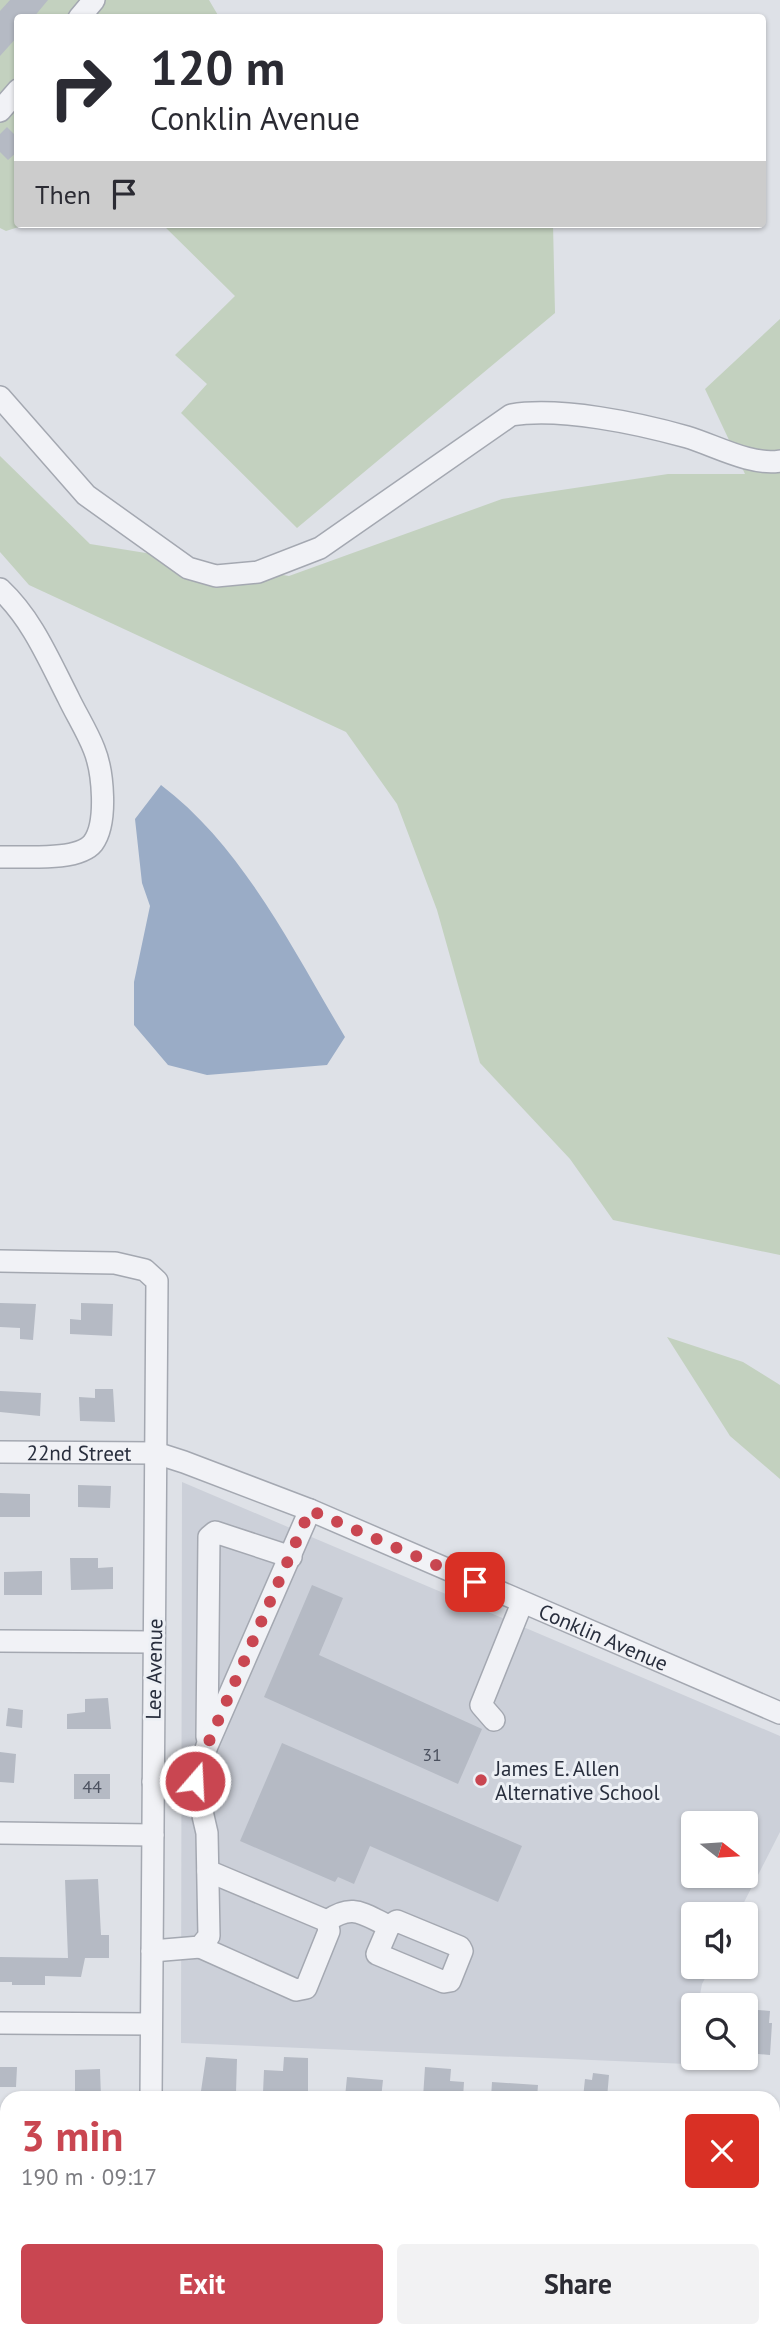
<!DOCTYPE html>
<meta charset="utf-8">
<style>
body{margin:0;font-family:"PT Sans",sans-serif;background:#f2f2f3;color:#2b2b33;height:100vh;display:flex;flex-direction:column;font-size:26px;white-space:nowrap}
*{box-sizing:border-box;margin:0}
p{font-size:23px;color:#7c7c81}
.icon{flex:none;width:38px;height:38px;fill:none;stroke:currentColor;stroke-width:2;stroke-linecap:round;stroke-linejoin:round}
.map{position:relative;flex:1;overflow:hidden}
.sheet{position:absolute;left:0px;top:2091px;width:780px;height:247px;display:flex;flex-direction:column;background:#fff;border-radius:21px 21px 0 0;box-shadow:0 2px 5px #0004}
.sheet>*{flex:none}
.banner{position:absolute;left:14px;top:14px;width:752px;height:214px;border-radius:7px;box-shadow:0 2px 5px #0004;background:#fff;color:#2b2b33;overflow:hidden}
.needle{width:46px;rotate:107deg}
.buttons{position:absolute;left:681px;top:1811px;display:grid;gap:14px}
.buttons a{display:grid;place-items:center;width:77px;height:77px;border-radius:7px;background:#fff;box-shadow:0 2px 5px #0004;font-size:35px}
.pin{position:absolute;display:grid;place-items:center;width:60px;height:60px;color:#fff;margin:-30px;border-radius:14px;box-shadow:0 4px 10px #0006}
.me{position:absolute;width:77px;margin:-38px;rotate:19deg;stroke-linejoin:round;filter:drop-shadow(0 0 5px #0008)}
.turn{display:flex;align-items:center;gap:24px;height:147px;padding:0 21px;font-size:32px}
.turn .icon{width:91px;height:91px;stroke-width:2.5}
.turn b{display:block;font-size:49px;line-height:60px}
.then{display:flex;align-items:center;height:66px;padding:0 21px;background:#0003;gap:14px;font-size:26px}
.round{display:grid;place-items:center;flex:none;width:74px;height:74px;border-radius:7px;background:#f2f2f3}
.headline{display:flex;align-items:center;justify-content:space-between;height:119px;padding:0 21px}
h1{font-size:42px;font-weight:700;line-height:52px;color:#c94651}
.primary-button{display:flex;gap:14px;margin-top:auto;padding:14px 21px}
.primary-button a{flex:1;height:80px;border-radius:7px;background:#c94651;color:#fff;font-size:28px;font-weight:700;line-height:80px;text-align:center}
.primary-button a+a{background:#f2f2f3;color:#2b2b33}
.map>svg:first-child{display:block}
</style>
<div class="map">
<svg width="780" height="2337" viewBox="0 0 780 2337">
<rect width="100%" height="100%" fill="#dee1e7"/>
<!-- built -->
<path fill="#ccd0d9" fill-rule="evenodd" d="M182,1482L780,1736V1832L738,1914H693V1967H711L702,1984L698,2005L693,2006V2033L687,2064L181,2043ZM693,1824H746V1876H693Z"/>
<!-- green -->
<path fill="#c3d1bf" d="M0,0H209L219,17L18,18V224H28L6,231L0,228Z
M162,224H553L555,313L297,528L181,413L207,384L175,355L235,296Z
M780,319V1255L613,1220L570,1159L480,1063L437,910L397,804L346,732L29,585L0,552V456L90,544L289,576L502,499L668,474H745L705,389Z
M667,1337L743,1362L780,1385V1479L730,1436Z"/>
<!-- water -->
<path fill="#9aacc6" d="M161,785C243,847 293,950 345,1037L327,1065L207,1075L168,1065L134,1025V982L150,906L142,883L135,819Z"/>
<!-- building -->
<path fill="#b5bac4" d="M10,0H48L33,18H18V36L0,56V11Z
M7,127L18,138V151L8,160L0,152V134Z
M0,1303L36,1304L33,1340L20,1339V1328L0,1327Z
M81,1303L113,1304L112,1336L70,1334V1319L81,1320Z
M95,1389H113L115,1422L80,1421L79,1397L95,1398Z
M0,1391L41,1393L40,1416L0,1412Z
M78,1485L111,1486L110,1508L78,1507Z
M0,1493L30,1494V1517H0Z
M70,1558H98V1568L113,1567V1589L71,1590Z
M42,1571V1595H4V1572Z
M312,1585L343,1598L319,1655L482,1729L458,1784L264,1697Z
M108,1698L111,1729H67V1714L85,1712V1699Z
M8,1708L23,1710L22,1728L6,1726Z
M282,1743L522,1846L498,1902L370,1846L354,1884L338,1877L335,1882L240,1841Z
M0,1752L16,1754L14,1783L0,1782Z
M74,1774H110V1799H74Z
M98,1879L101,1935H109V1958H85L81,1977L45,1976V1985H12V1982H0V1957L68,1958L65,1880Z
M746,2009L770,2011L769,2023H772L770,2055L746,2053Z
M206,2057L237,2059L236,2093L201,2091Z
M284,2057L308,2058V2096L263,2093L264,2070L283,2071Z
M0,2067H17L16,2087H0Z
M425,2067L451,2069L450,2081L464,2082L463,2098H423Z
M100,2069L101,2098H75V2070Z
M593,2073L609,2075L607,2098H583L585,2079L592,2080Z
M347,2077L383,2080L381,2098L345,2097Z
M492,2082L538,2085L537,2098H491Z"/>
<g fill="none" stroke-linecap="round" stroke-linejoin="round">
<defs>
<g id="minor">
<path d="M79,18L94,0"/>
<path d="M0,111L18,90"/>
<path d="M0,397L86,495L188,568L216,576L258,572L320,548L511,415C561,407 637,423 687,437C714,445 751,466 780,461"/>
<path d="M0,589C32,619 48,658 68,697C76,714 87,731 94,749C103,771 108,823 93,843C78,862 22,856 0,857"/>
<path d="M0,1261L115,1263L145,1270L157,1281L151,2098"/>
<path id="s1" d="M0,1452L156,1453L184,1462L310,1510L780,1713"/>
<path d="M0,1641L154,1642"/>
<path d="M494,1720L481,1705L522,1603"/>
<path d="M207,1737L209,1537L215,1532L291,1557"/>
<path d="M153,1782L195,1781L207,1746L310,1510"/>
<path d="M0,1833L153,1835"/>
<path d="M327,1921C353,1903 362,1914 389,1926L377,1954L444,1982L450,1981L462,1951L460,1947L397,1921L389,1926"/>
<path d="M200,1947L296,1990L306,1988L329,1931L327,1921L208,1871"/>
<path d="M152,1951L200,1947L209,1936L207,1833L195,1781"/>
<path d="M0,2023L151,2024"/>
<path d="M774,2173H780"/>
<path d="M0,2215H7"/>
<path d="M150,2337V2331"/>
</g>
</defs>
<!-- minor casing -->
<use href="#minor" stroke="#a4a8b1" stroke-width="24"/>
<!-- minor -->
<use href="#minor" stroke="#f1f2f6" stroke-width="21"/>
</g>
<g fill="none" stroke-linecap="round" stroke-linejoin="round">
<!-- route -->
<path stroke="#c94651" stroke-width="12" stroke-dasharray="0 21.6" d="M195,1781L207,1746L310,1510L475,1582"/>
</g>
<!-- markers -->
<circle fill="#c94651" stroke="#edf0f5" stroke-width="2.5" cx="481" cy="1780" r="7"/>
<g text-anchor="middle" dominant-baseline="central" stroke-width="6" stroke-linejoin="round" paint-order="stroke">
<!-- number labels -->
<g font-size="18" fill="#4b515f">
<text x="432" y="1754">31</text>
<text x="92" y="1786">44</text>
</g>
<!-- street labels -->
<g font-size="21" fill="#282e3d" stroke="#edf0f5">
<text stroke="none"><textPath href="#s1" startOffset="79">22nd Street</textPath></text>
<text stroke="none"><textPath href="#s1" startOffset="640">Conklin Avenue</textPath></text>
<text transform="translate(154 1669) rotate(-89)">Lee Avenue</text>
</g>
<!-- poi labels -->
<g font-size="21" fill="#282e3d" stroke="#edf0f5" text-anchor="start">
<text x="495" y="1768">James E. Allen<tspan x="495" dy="24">Alternative School</tspan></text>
</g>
</g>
</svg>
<div class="buttons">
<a><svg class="needle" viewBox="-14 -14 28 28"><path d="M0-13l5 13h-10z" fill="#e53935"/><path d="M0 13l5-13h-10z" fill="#7c7c81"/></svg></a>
<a><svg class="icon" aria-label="sound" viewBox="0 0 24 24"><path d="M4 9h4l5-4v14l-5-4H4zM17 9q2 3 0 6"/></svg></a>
<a><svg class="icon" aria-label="search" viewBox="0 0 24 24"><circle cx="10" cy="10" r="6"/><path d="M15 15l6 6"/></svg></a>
</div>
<div class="pin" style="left:475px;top:1582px;background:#d93025"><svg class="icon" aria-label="arrive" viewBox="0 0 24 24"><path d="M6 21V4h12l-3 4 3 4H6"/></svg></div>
<svg class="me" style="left:195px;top:1781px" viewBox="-20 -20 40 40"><circle r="17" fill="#c94651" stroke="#fff" stroke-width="3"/><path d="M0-11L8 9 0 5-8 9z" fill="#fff"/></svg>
<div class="banner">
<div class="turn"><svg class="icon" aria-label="right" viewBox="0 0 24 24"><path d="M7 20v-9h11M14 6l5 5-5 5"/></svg><div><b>120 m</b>Conklin Avenue</div></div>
<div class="then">Then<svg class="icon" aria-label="arrive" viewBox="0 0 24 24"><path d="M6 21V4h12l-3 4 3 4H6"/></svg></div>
</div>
<section class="sheet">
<div class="headline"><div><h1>3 min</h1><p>190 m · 09:17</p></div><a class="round" style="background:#d93025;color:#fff"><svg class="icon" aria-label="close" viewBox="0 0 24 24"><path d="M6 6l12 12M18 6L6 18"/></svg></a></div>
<div class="primary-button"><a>Exit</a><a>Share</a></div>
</section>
</div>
